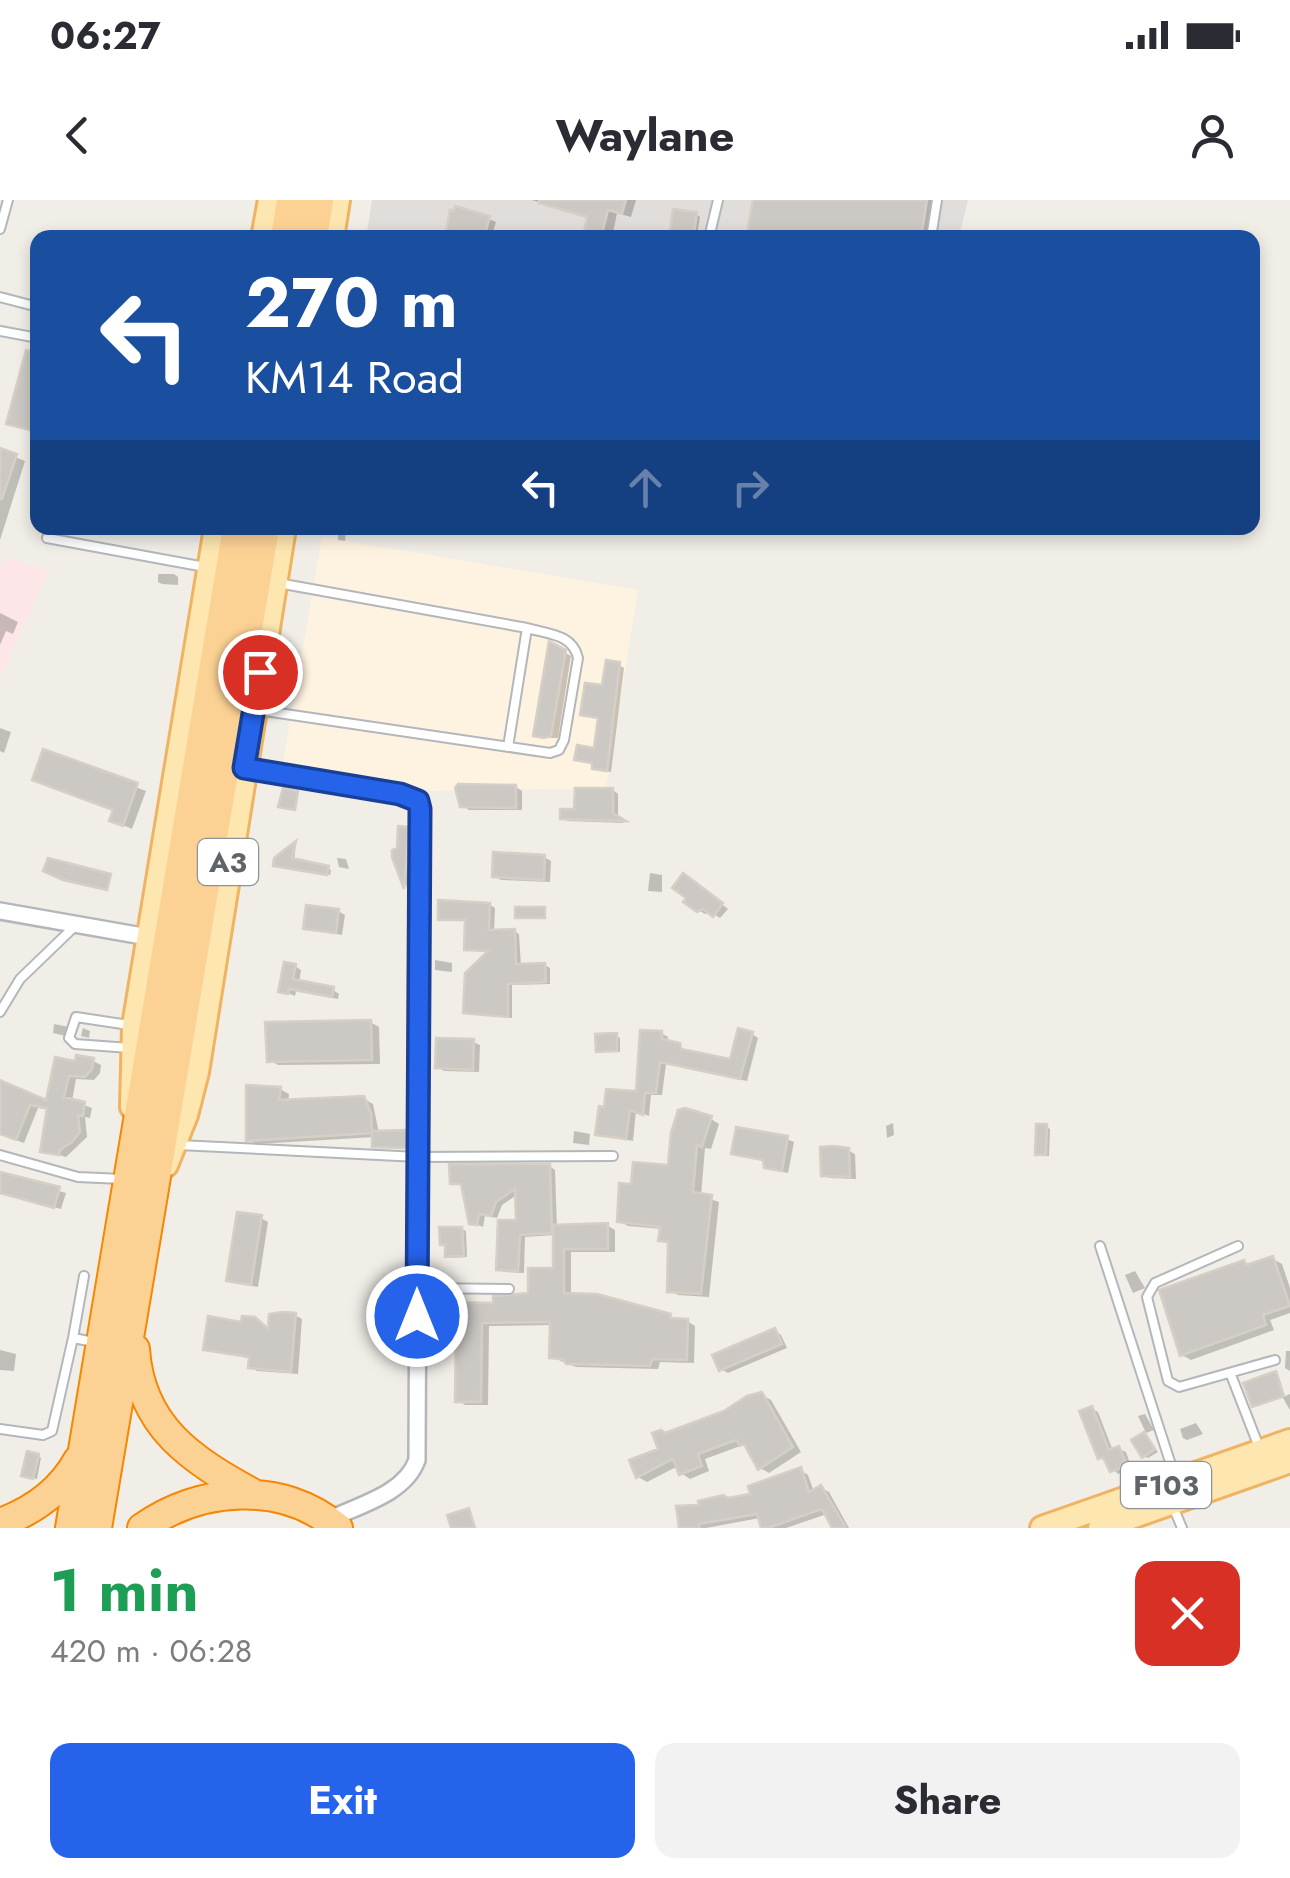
<!DOCTYPE html>
<meta charset="utf-8">
<style>
body{margin:0;font-family:Jost,sans-serif;background:#f2f2f3;color:#2b2b33;height:100vh;display:flex;flex-direction:column;font-size:38px;white-space:nowrap}
*{box-sizing:border-box;margin:0}
p{font-size:32px;color:#7c7c81}
.icon{flex:none;width:55px;height:55px;fill:none;stroke:currentColor;stroke-width:2;stroke-linecap:round;stroke-linejoin:round}
.map{position:relative;height:1328px;overflow:hidden}
.sheet{display:flex;flex-direction:column;background:#fff;flex:1}
.sheet>*{flex:none}
.hud{position:absolute;left:30px;top:30px;width:1230px;height:305px;border-radius:20px;box-shadow:0 5px 15px #0003;background:#1a4fa0;color:#fff;overflow:hidden}
.pin{position:absolute;display:grid;place-items:center;width:85px;height:85px;color:#fff;margin:-42px;border:5px solid #fff;border-radius:50%;box-shadow:0 2px 10px #0007}
.me{position:absolute;width:110px;margin:-55px;rotate:0deg;stroke-linejoin:round;filter:drop-shadow(0 0 8px #0008)}
.turn{display:flex;align-items:center;gap:35px;height:210px;padding:0 50px;font-size:45px}
.turn .icon{width:130px;height:130px;stroke-width:2.5}
.turn b{display:block;font-size:70px;line-height:85px}
.lanes{display:flex;align-items:center;height:95px;padding:0 50px;background:#0003;justify-content:center;gap:50px;direction:ltr}
.lanes .off{opacity:.35}
.round{display:grid;place-items:center;flex:none;width:105px;height:105px;border-radius:20px;background:#f2f2f3}
.head{display:flex;align-items:center;justify-content:space-between;height:170px;padding:0 50px}
h1{font-size:60px;font-weight:700;line-height:75px;color:#1e9e55}
.button{display:flex;gap:20px;margin-top:auto;padding:20px 50px}
.button a{flex:1;height:115px;border-radius:20px;background:#2563eb;color:#fff;font-size:40px;font-weight:700;line-height:115px;text-align:center}
.button a+a{background:#f2f2f3;color:#2b2b33}
.status{display:flex;justify-content:space-between;align-items:center;height:70px;padding:0 50px;background:#fff;direction:ltr}
.status svg{height:28px;fill:currentColor}
header{display:flex;justify-content:space-between;align-items:center;height:130px;padding:0 50px;background:#fff;font-size:45px;font-weight:700}
.map>svg:first-child{display:block}
</style>
<div class="status"><b>06:27</b><svg viewBox="0 0 49 12"><path d="M0 12V9h3v3zM5 12V6h3v6zM10 12V3h3v9zM15 12V0h3v12zM26 1h20v11H26zM47 4h2v5h-2z"/></svg></div>
<header><svg class="icon" aria-label="back" viewBox="0 0 24 24"><path d="M15 5l-7 7 7 7"/></svg>Waylane<svg class="icon" aria-label="person" viewBox="0 0 24 24"><circle cx="12" cy="8" r="4"/><path d="M4 21q1-7 8-7t8 7"/></svg></header>
<div class="map">
<svg width="1290" height="1328" viewBox="0 0 1290 1328">
<rect width="100%" height="100%" fill="#f1eee8"/>
<!-- commercial -->
<path fill="#fef2e0" d="M322,337L638,390L606,588L432,591L283,563Z"/>
<!-- industrial -->
<path fill="#e0ddda" d="M372,0H968L959,37L366,38Z"/>
<!-- medical -->
<path fill="#fce6e8" d="M5,357L49,371L0,478V368Z"/>
<!-- shadow -->
<path fill="#0003" d="M532,0H636L631,17L617,13L612,38H585L590,18Z
M755,0H936L929,38H748Z
M696,14L700,17L697,35L673,31Z
M489,19L496,22L491,38L448,37Z
M38,156V232L15,226Z
M0,251L25,261L0,340Z
M338,332H346L345,341L338,340Z
M158,374H174L178,377V385L162,384L158,382Z
M0,413L18,422L13,434L6,431L0,445Z
M551,445L571,456L558,538H542L536,535Z
M619,465L624,468L611,572L599,570L595,564L577,559L596,551L600,518L583,514Z
M0,528L11,532L4,553L0,551Z
M45,552L146,591L132,629L112,620L116,610Z
M516,587L522,591V610H469L462,605Z
M613,590L618,594V619L624,623L568,621L562,618Z
M408,629L411,631L407,688L394,656Z
M296,644L294,661L328,668L331,670L330,675L279,667L277,659Z
M544,657L551,661L550,682L501,680L494,676Z
M337,658L346,659L349,669L339,667Z
M650,673L662,675V692L648,691Z
M690,680L728,709L720,718L711,712L705,714L698,710Z
M490,705L495,708L494,732L514,731L519,734L521,766L545,765L550,768V784L512,785V818L465,812L490,752L466,749L467,721L441,718Z
M338,711L345,715L342,735L306,728Z
M435,760L452,763V772L435,770Z
M295,766L301,770L299,783L333,790L339,794L338,799L296,791L295,796L280,790Z
M370,822L379,827L380,864L278,865L269,860Z
M54,824L69,827L66,836L53,833Z
M83,828L90,831L89,838L81,836Z
M661,833L668,837L667,843L679,845L686,852L731,862L752,834L758,838L747,881L666,864L662,895H651L649,916L636,911L633,941L597,934L638,894Z
M616,836L620,838V852L598,850Z
M473,842L480,845L479,872L444,871L437,867Z
M93,861L101,865L100,873L94,880L76,879L72,901L92,908L90,918L85,917L87,937L66,957L43,950L50,910L38,908L24,943L0,934V883L48,903L77,864Z
M280,889L289,894L288,902L364,899L373,904L379,933H407L410,934V948H378L375,946V937L256,944L248,939Z
M711,919L719,924L711,949L705,948L701,996L719,1002L709,1097L678,1095L669,1090V1044L661,1040L662,1029L628,1026L619,1021L634,987L670,968Z
M893,923L894,935L887,938L886,926Z
M1047,927L1050,929L1049,956H1041L1037,954Z
M574,931L590,934L589,945L573,943Z
M787,939L794,942L788,973L773,970L766,966V961L734,953Z
M849,951L855,954L856,979L830,978L823,975Z
M549,966L555,970L557,1028L608,1026L615,1030V1052H571V1096L687,1121L695,1126L694,1163L660,1162L658,1169L576,1167L551,1157L552,1125L489,1126L488,1205H465L458,1200V1124L448,1120L530,1095L556,1071L555,1035L525,1037L524,1073L504,1072L498,1069L519,1023L518,994L502,1005L497,1018L485,1016L483,1027L471,1022L464,986L452,983Z
M0,974L66,993L61,1009L0,992Z
M261,1018L268,1022L258,1087L235,1083L228,1080Z
M462,1029L466,1031L467,1057L452,1058L448,1055L447,1046L442,1044Z
M1273,1059L1282,1064L1290,1088V1113L1270,1120L1274,1130L1191,1160L1182,1155L1244,1063L1250,1067Z
M1135,1071L1145,1088L1133,1093L1125,1075Z
M295,1115L302,1119L298,1174L257,1171L250,1167L251,1159L205,1148L270,1132Z
M775,1131L781,1135L787,1148L728,1173L721,1169Z
M0,1150L16,1154L14,1171L0,1170Z
M1286,1151H1290V1171L1285,1168Z
M1276,1174L1285,1196L1290,1194V1210L1283,1198L1254,1205Z
M762,1195L771,1200L801,1252L769,1273L760,1268L750,1249L743,1245L705,1259L709,1271L690,1279L681,1273L678,1266L647,1282L638,1277L661,1250L666,1236L725,1213Z
M1092,1209L1098,1212L1113,1251L1119,1249L1126,1252L1132,1269L1118,1274L1100,1257Z
M1145,1214L1154,1230L1146,1233L1138,1216Z
M1196,1223L1203,1234L1187,1240L1183,1238L1180,1229Z
M1144,1235L1158,1252L1148,1258L1144,1256Z
M38,1256L41,1258L37,1279L27,1277Z
M800,1270L808,1275L814,1292L821,1288L829,1292L849,1328H835L827,1314L786,1328H764L760,1318L706,1328H682L728,1301L754,1296Z"/>
<!-- building -->
<path fill="#ccc9c5" stroke="#d6cfc6" stroke-width="2.5" d="M539,0H626L622,14L608,10L601,38H583L587,17L539,3Z
M753,0H927L921,38H746Z
M455,6L490,16L484,38H445L450,10L454,11Z
M673,9L697,12L694,35L670,32Z
M26,150L38,154V189L30,216L38,217V232L6,224Z
M0,248L17,254L2,299H0Z
M549,441L566,450L551,536L544,538L533,536Z
M606,460L620,462L607,571L592,569V563L574,560L577,545L594,548L598,518L580,515L585,483L602,485Z
M43,549L138,583L123,626L109,621L113,610L32,580Z
M458,584L516,585V608L460,607L455,588Z
M283,588L298,591L295,610L278,607Z
M575,588H613V613L626,621L560,619V609H574Z
M398,626L409,627L404,689L392,657V650L397,648Z
M296,641L292,658L329,666L327,675L273,666L274,658Z
M493,652L545,655L544,680L492,677Z
M48,658L111,674L107,690L63,680L43,671Z
M683,673L723,703L713,717L703,709L697,712L683,702L686,698L672,688Z
M438,700L490,703L489,730L515,729L516,764L545,763L546,782L508,784V817L463,813L465,773L488,751L464,750L465,720H438Z
M306,705L339,709L336,733L303,729Z
M515,707H545V718H515Z
M284,762L296,764L293,779L334,787L332,797L289,789L288,794L278,792Z
M371,820L372,860L267,862L265,822Z
M738,828L753,832L740,879L660,862L656,893H645L643,915L630,910L626,939L595,935L599,906L604,907L606,889L636,891L640,830L662,831V839L680,843L681,849L730,859Z
M617,833V851L596,852L595,834Z
M436,838L474,839L473,870L435,868Z
M76,855L94,858L92,869L85,877L69,876L64,897L85,902L83,916L78,915L80,932L72,942L60,950L59,955L40,952L47,908L30,905L16,940L0,934V880L46,900L55,857L75,861Z
M246,885L281,887L279,900L364,896L371,913L372,933L246,941Z
M685,908L712,916L702,947L697,945L693,992L712,995L701,1094L667,1092L668,1042L658,1041L660,1027L617,1022L619,983L631,984L633,962L668,965L671,933L678,910Z
M1036,924H1047L1046,955H1035Z
M736,927L788,936L782,971L764,968L763,960L731,954Z
M407,930V948L372,947V931Z
M834,946L849,948L850,977L821,976L820,947Z
M449,964H550L552,1033L520,1035L518,1071L496,1070L498,1020H516L515,989L496,1002L491,1016L479,1014L477,1025L469,1024L461,984H450Z
M0,972L60,987L54,1008L0,993Z
M237,1012L262,1015L251,1085L226,1081Z
M608,1023V1049H564V1093L597,1094L671,1114L670,1118L688,1119L687,1160L652,1159L650,1166L566,1164L563,1159L549,1158L550,1122L482,1123L481,1202H455L456,1121H445L446,1102L493,1103V1096L528,1093V1068H553V1025Z
M439,1027H462L464,1056L445,1057V1045H440Z
M1273,1056L1290,1106L1263,1115L1266,1125L1180,1156L1159,1090L1244,1060L1246,1065Z
M282,1112L296,1113L291,1172L248,1168L249,1157L203,1150L208,1116L241,1122L242,1116L255,1117L268,1129L269,1114Z
M775,1128L782,1144L719,1171L712,1155Z
M1276,1171L1284,1196L1252,1207L1243,1183Z
M762,1192L793,1247L758,1270L744,1244L740,1246L736,1240L698,1254L702,1266L679,1275L673,1259L636,1278L629,1260L658,1249L652,1233L661,1230L665,1233L724,1211L747,1196Z
M1092,1206L1109,1250L1119,1246L1127,1266L1110,1272L1103,1257L1098,1259L1079,1211Z
M1144,1232L1155,1249L1142,1258L1131,1240Z
M27,1251L39,1254L33,1279L21,1276Z
M801,1267L809,1292L821,1285L846,1328H832L822,1309L768,1328H761L757,1314L699,1324L700,1328H679L676,1306L699,1305L698,1301L723,1295L728,1298L750,1294L748,1286Z
M469,1308L475,1328H451L447,1315Z"/>
<g fill="none" stroke-linecap="round" stroke-linejoin="round">
<defs>
<path id="lane" d="M0,29L8,0
M709,38L718,0
M931,38L937,0
M0,97L38,107
M0,131L38,138
M47,338L205,367
M258,510L550,553L559,550L564,540L578,458C573,434 548,434 527,428L278,383
M508,547L527,428
M0,812L20,779L75,726
M129,825L76,817L69,838L75,844L130,848
M179,945L418,957L613,956
M0,955L78,977L122,979
M1100,1046L1175,1277
M1238,1046L1155,1083L1147,1097L1168,1181L1179,1187L1275,1160
M417,1088L509,1089
M73,1138L84,1076
M1231,1175L1259,1247
M0,1229L43,1235L52,1231L73,1138L94,1142
M1172,1304L1182,1328"/>
<path id="street" d="M244,568L401,595L418,601L420,609L417,1260C405,1294 359,1305 328,1320
M0,711L148,737"/>
<path id="primary" d="M263,38L270,0
M332,38L338,0
M132,907L134,826L216,328
M166,965L186,915L197,872L284,328
M1042,1328L1290,1241
M1100,1328L1290,1261"/>
<path id="highway" d="M285,38L291,0
M313,38L319,0
M135,1149C140,1227 192,1260 254,1294
M0,1323C33,1311 61,1291 78,1260
M70,1328L237,328
M97,1328L265,328
M142,1328C200,1287 282,1280 338,1328"/>
</defs>
<!-- lane casing -->
<use href="#lane" stroke="#b3b6ba" stroke-width="12"/>
<!-- street casing -->
<use href="#street" stroke="#b3b6ba" stroke-width="20"/>
<!-- primary casing -->
<use href="#primary" stroke="#f0b362" stroke-width="28"/>
<!-- highway casing -->
<use href="#highway" stroke="#f68603" stroke-width="32"/>
<!-- lane -->
<use href="#lane" stroke="#fff" stroke-width="8"/>
<!-- street -->
<use href="#street" stroke="#fff" stroke-width="15"/>
<!-- primary -->
<use href="#primary" stroke="#fee6b0" stroke-width="22"/>
<!-- highway -->
<use href="#highway" stroke="#fcd294" stroke-width="28"/>
</g>
<g fill="none" stroke-linecap="round" stroke-linejoin="round">
<defs>
<path id="route" d="M260,472L244,568L400,594L418,601L420,609L417,1116"/>
</defs>
<!-- route casing -->
<use href="#route" stroke="#184099" stroke-width="25"/>
<!-- route -->
<use href="#route" stroke="#2563eb" stroke-width="18"/>
</g>
<g text-anchor="middle" dominant-baseline="central" stroke-width="8" stroke-linejoin="round" paint-order="stroke">
<!-- shield labels -->
<g fill="#fff" stroke="#8f9295" stroke-width="2.5">
<rect x="198" y="639" width="60" height="46" rx="8"/>
<rect x="1121" y="1262" width="90" height="46" rx="8"/>
</g>
<g font-size="28" font-weight="bold" fill="#5f6468">
<text x="228" y="662">A3</text>
<text x="1166" y="1285">F103</text>
</g>
</g>
</svg>
<div class="pin" style="left:260px;top:472px;background:#d93025"><svg class="icon" aria-label="arrive" viewBox="0 0 24 24"><path d="M6 21V4h12l-3 4 3 4H6"/></svg></div>
<svg class="me" style="left:417px;top:1116px" viewBox="-20 -20 40 40"><circle r="17" fill="#2563eb" stroke="#fff" stroke-width="3"/><path d="M0-11L8 9 0 5-8 9z" fill="#fff"/></svg>
<div class="hud">
<div class="turn"><svg class="icon" aria-label="left" viewBox="0 0 24 24"><path d="M17 20v-9H6M10 6l-5 5 5 5"/></svg><div><b>270 m</b>KM14 Road</div></div>
<div class="lanes"><svg class="icon" aria-label="left" viewBox="0 0 24 24"><path d="M17 20v-9H6M10 6l-5 5 5 5"/></svg><svg class="icon off" aria-label="ahead" viewBox="0 0 24 24"><path d="M12 20V5M6 11l6-6 6 6"/></svg><svg class="icon off" aria-label="right" viewBox="0 0 24 24"><path d="M7 20v-9h11M14 6l5 5-5 5"/></svg></div>
</div>
</div>
<section class="sheet">
<div class="head"><div><h1>1 min</h1><p>420 m · 06:28</p></div><a class="round" style="background:#d93025;color:#fff"><svg class="icon" aria-label="close" viewBox="0 0 24 24"><path d="M6 6l12 12M18 6L6 18"/></svg></a></div>
<div class="button"><a>Exit</a><a>Share</a></div>
</section>
